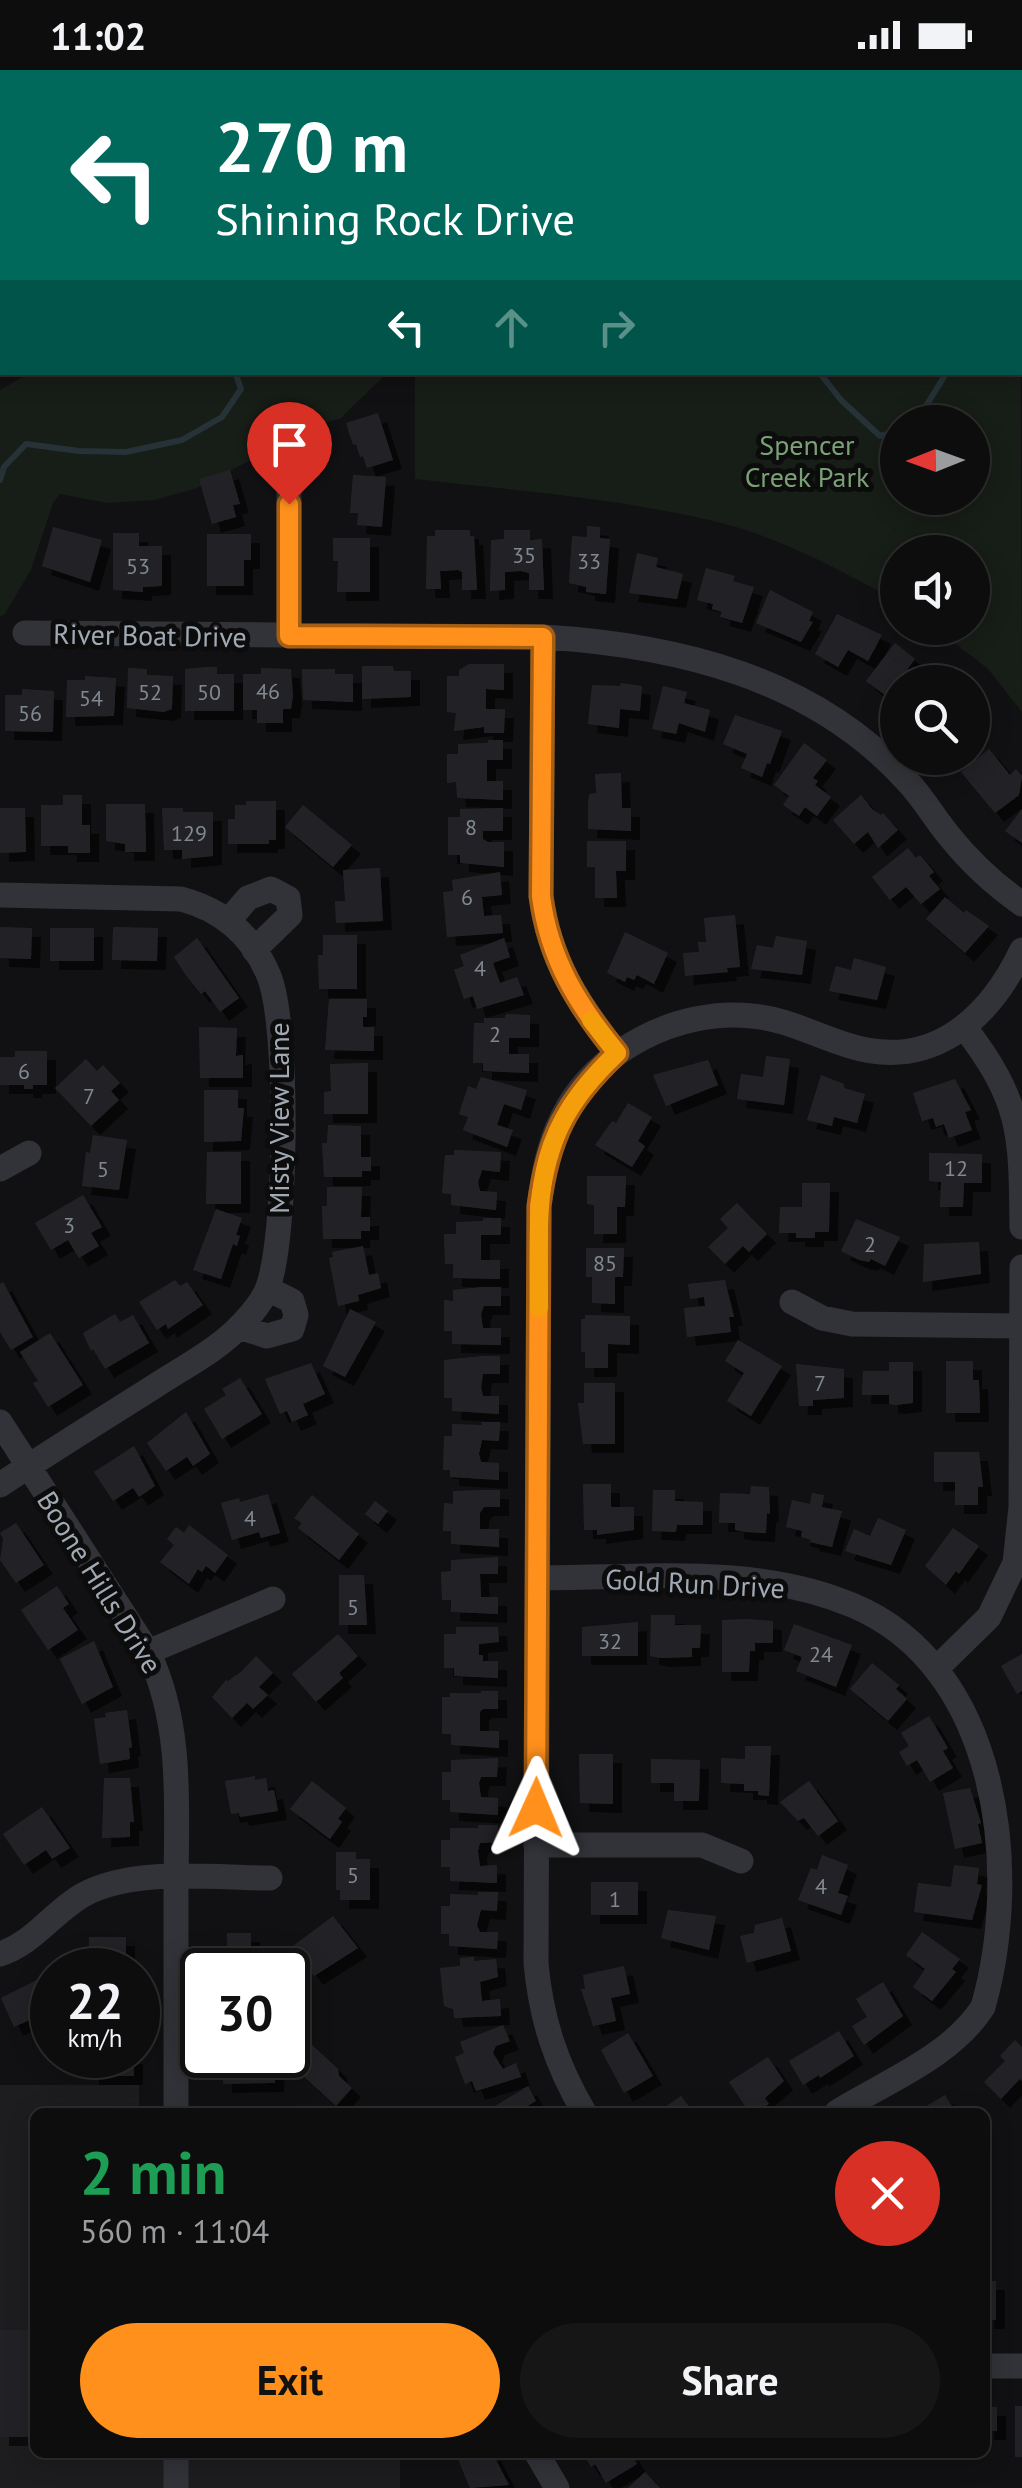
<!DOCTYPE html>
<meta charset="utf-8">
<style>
body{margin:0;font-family:"PT Sans",sans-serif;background:#161617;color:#f1f3f6;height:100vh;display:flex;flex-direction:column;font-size:38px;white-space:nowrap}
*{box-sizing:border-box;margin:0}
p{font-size:32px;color:#9a9c9e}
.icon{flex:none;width:55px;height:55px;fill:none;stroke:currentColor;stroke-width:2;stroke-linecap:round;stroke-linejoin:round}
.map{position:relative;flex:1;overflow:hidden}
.sheet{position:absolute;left:30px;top:2038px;width:960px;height:350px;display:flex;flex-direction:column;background:#0d0d0e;border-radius:15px;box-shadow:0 5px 25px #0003,0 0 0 2px #2d2d2e}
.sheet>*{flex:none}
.hud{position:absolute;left:0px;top:0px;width:1022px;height:305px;box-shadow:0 5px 25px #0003,0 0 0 2px #2d2d2e;background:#00695c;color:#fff;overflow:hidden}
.needle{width:65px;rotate:269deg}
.fabs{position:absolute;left:880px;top:335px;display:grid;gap:20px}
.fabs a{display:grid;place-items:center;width:110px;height:110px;border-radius:50%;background:#0d0d0e;box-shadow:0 5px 25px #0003,0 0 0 2px #2d2d2e;font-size:50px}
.speed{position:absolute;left:30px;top:1878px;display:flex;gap:20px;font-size:50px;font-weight:700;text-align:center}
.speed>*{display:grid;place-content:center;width:130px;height:130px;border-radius:50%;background:#0d0d0e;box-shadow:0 5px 25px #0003,0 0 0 2px #2d2d2e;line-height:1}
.speed small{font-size:25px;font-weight:400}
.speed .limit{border:5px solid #111;border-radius:15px;background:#fff;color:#111}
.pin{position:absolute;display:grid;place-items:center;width:85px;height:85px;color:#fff;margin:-102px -42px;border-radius:50% 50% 50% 0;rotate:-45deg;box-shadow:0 0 10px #0007}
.pin .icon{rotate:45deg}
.me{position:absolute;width:110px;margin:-55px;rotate:1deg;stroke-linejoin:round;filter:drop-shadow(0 0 8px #0008)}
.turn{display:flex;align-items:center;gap:35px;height:210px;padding:0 50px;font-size:45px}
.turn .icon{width:130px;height:130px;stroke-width:2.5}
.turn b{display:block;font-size:70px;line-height:85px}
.lanes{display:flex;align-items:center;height:95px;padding:0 50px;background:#0003;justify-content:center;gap:50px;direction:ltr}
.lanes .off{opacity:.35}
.round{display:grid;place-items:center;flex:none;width:105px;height:105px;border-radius:52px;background:#161617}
.head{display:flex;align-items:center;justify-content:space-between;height:170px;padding:0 50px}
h1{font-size:60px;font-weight:700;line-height:75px;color:#1e9e55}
.action{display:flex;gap:20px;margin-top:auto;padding:20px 50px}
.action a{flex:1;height:115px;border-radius:60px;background:#ff901c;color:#111;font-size:40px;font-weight:700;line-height:115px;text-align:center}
.action a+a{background:#161617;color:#f1f3f6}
.status{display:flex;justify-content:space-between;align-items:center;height:70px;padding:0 50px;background:#0d0d0e;direction:ltr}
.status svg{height:28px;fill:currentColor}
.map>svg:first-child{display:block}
</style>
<div class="status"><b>11:02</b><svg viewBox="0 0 49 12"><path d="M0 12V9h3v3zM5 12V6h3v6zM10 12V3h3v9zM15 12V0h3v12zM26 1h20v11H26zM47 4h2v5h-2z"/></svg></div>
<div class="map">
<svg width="1022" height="2418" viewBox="0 0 1022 2418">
<defs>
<filter id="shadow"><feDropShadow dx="9" dy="9" stdDeviation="0" flood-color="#0009"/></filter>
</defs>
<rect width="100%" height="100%" fill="#111113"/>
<!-- built -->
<path fill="#1d1d20" d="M0,2015H139V2042H35V2382L400,2383V2418H0Z"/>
<!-- green -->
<path fill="#171d17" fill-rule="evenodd" d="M1020,126L1022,642L988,599L935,558H972V482H898L897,531C837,499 776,465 709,450C613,428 513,420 415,409V303L1020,302ZM898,352H972V428H898Z
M31,302L387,303L341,348L278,368L249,391L197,418L155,430L107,433L60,424L53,433L31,500L5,544L0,547V320Z"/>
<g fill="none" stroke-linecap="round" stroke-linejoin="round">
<!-- stream -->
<path stroke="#263237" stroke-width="6" d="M1020,176L1022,173
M819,302L841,330L880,366L898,361
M916,352L947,302
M0,410L4,397L26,374L79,381L126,382L182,370L222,347L241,319L235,302"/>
</g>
<!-- building -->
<path fill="#242427" filter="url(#shadow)" d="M378,343L393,390L367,398L363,386L360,387L356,374L353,375L346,353Z
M230,400L240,434L233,435L236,447L212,454L199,409Z
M353,405L386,407L382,457L357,455L358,443H350Z
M587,456L600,457V468L610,469L606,524L586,522V517L569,513L572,466L587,467Z
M53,457L102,470L90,512L42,496Z
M435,460H470V466H474L477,520H462V502L458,500L440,501L441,519H426L427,466H435Z
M504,460H530V470L542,469L544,520H529V503L521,501L505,502V520L490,521L491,470L504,469Z
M113,463H139V476H162V516L143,517V522L113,520Z
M207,464H251V490H244V516H207Z
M333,468H370V522H337L338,491H333Z
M637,483L658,488L656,497L683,504L677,529L629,523Z
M706,498L735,506L733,511L754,517L742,553L720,547L722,542L712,539L713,534L697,530Z
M770,520L813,542L809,551L813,552L801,572L756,553Z
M837,544L882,565L868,591L848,580L838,597L815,584Z
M895,573L915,589L907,600L919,612H898V626L893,623L889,628L866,611Z
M469,594H504V620L486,619V639H505L504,663H484V657L454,661L456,643L447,642V606H459V600Z
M362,596H393L394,601H411V627L362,629Z
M207,597H217V604H234V641H185V599Z
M128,598L147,599V605L173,606L172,639L164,642L127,638Z
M261,598L291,599L293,626L291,639H283V653H257V640H243V604H261Z
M302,599H335V604H353V632L303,630Z
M85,606L116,608L114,646L66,647L67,610H85Z
M621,613L642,616L640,641L620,639L619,658L588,654L592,615L620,616Z
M663,616L687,622L684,633L710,640L705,662L679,653L676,664L652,659Z
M22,619L54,621L53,662L5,661V625H22Z
M735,645L782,661L770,694L767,693L762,707L741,698L747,684L723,674Z
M488,670H503V690H487V711H503V730L457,728L456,712L447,713V684H458V674L488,673Z
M804,673L827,690L813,708L818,711L815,715L831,727L817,746L805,737L799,746L783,735L789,726L774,715Z
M989,679L1010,705L1016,699L1022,706L1019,725L995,743L961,702Z
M621,703L622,738H631V761L588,759V735L589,724L596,723L595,704Z
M63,725H82V755H90V783H68V776H41V735H63Z
M861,725L872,739L881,745L883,743L898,760L878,778L868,762L854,774L833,750Z
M246,731H276V770H269V774H228V749H235V735H246Z
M106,734H145L146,782H125V774L106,771Z
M303,735L352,775L333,797L285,757Z
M0,738H25L26,782L0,783Z
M162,738H183V742H213V786L182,789V780H164Z
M503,738V761H483V769L488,772H504V797L460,793V785H448V747H460V739Z
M1022,739V773L1005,761Z
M587,771H626V801H616L617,828H595V797H587Z
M908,778L916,788L920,785L934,802L929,806L940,819L921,834L906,817L890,830L872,807Z
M380,798L383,851L336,853L335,831H345L343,800Z
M500,802L502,825L482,827L484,846L501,845L503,863L447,867L443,822L453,821L452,810Z
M945,827L964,843L966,840L989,856L965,883L926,849Z
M735,845L740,897L727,898L728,902L685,906L683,883L699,882L698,872H706L704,848Z
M0,857L32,858L31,889L0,888Z
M113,857L158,858L157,891L112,890Z
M50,858H94V891H50Z
M625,862L668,883L654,914L637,905L634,910L627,907L625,912L607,903Z
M323,865H357V919H319L318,885H323Z
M776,866L807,871L802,905L751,899L757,875L773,878Z
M197,868L239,928L220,942L205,921L201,924L185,904L174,887Z
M504,868L510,887L493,893L500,913L517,907L524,925L477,939L473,926L464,929L454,900L464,896L460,885Z
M854,888L886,897L877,930L829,921L836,896L851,900Z
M329,929H367V947H363V957H374V981L325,980Z
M506,944L530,945V968H509V984H529V1003L483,1001V993H473L474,953H484V948H505Z
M199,957L237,958L236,986L243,985V1008H200Z
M15,981H47V1015H33V1019H24V1015H0V987H15Z
M766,986L790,989L784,1035L737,1029L741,1004L763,1007Z
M86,989L97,1001L103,995L120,1013L111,1021L119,1030L91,1056L55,1018Z
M708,990L718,1015L666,1036L653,1005Z
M368,993V1044H324V1022L331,1021L330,994Z
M821,1005L844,1014V1018L865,1024L857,1053L834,1047L832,1056L807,1050Z
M481,1007L527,1020L521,1040L504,1034L497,1055L513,1060L507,1077L463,1060L468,1047L459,1044L468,1016L476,1019Z
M955,1009L971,1040L965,1042L972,1060L949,1068L944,1054L936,1057L933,1048L922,1051L913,1023Z
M204,1020H238V1038H244L241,1071L204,1072Z
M628,1033L652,1047L638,1071L645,1076L632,1097L595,1075L612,1051L616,1053Z
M328,1055L361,1056V1087H371V1101H362V1107H324L322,1073H327Z
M93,1065L127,1070L119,1120L82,1116L86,1082L90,1083Z
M454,1080L501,1082L500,1102L482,1100L478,1112L480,1121L497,1122L496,1140L451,1135V1124L442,1123L445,1085H454Z
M207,1082H241V1134H206Z
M929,1083L982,1084V1113H964L963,1137H940L941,1112L929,1111Z
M587,1106H626L625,1137H617V1164H594V1135L587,1134Z
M802,1113H830L829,1162H815V1168H796V1163H779L780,1137H802Z
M327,1117H362L361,1147H370V1161H361V1169H323L322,1136H327Z
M83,1125L102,1157L91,1163L99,1176L79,1188L68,1170L51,1180L35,1153Z
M737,1133L767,1164L749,1182L743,1176L725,1194L708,1177L728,1158L720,1149Z
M216,1139L242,1148L236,1165L240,1166L237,1176L233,1174L221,1209L193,1200Z
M483,1148H501V1165H481V1190H500V1209L453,1208V1194H445L444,1164H456V1152L483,1151Z
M856,1149L900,1167L885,1196L871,1189L869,1192L859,1190L841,1181Z
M979,1172L981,1204L923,1212L924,1174Z
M363,1176L369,1205L378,1203L381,1218L358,1225L359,1231L338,1236L329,1188L333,1187L332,1182Z
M586,1178H624L623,1207H615V1234L592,1233V1207H586Z
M175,1210L180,1216L187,1212L203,1235L168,1259L166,1254L157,1260L139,1232Z
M725,1210L734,1247H729L731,1262L687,1267L684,1238L705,1236L704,1227L690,1229L688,1214Z
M3,1212L33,1267L11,1280L0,1262V1214Z
M482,1217H501V1236H484L481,1244L483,1258H501V1275L452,1274V1261H444V1230L453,1231V1220Z
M350,1239L376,1252L345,1307L323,1296Z
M115,1244L120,1252L133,1245L149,1273L105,1299L93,1279L91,1281L83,1263Z
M585,1245L630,1246V1275L608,1274V1298H585V1282H581V1249H585Z
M50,1263L83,1315L48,1337L33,1313L38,1311L20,1282Z
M738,1270L782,1296L751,1346L727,1331L744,1303L725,1291Z
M483,1286H500V1304H483L481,1317L483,1326H499V1344L452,1341V1328H444V1290Z
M946,1291H973V1310H979L980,1343H946Z
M889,1292H913V1333L895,1335L889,1334V1325H862L863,1301H889Z
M311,1293L325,1324L303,1334L308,1345L292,1352L287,1341L280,1344L265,1309Z
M796,1294L844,1299V1328L813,1330V1336H799Z
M240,1308L262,1344L222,1369L204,1339L226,1325L222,1319Z
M584,1313H615V1374H583L578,1333H584Z
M186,1342L210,1384L193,1396L187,1387L166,1401L147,1373Z
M481,1352H500L499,1371L482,1370L479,1384L481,1392L499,1393V1410L450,1407V1400H443L444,1366H452V1354L482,1355Z
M134,1376L155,1416L139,1427L133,1418L113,1431L94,1402Z
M934,1382H979L983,1417H978V1435H955V1412H934Z
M583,1414H611V1437H634V1460L597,1465V1460H584Z
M751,1416L769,1417L770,1444L767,1443L766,1463L746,1462L735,1460V1453H719L720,1423L750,1424Z
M483,1420H500V1437H484L480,1443V1459H499V1477L451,1474V1461H443L444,1433L453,1434V1421Z
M653,1420H675V1431L703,1432V1455H677L676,1462L652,1461Z
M812,1423L824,1425L822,1437L842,1441L832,1477L810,1472L811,1470L801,1467L802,1461L786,1457L792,1430L810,1434Z
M268,1424L280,1463L261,1468L259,1462L232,1470L221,1433L239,1428L240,1432Z
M312,1425L359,1464L339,1490L298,1458L302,1453L294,1448Z
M375,1431L388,1441L378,1454L365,1444Z
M878,1448L906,1460L891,1495L845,1481L854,1459L870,1466Z
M16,1453L44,1495L16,1513L0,1490L3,1469L0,1463Z
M189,1455L228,1485L215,1503L206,1496L202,1502L198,1499L189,1514L160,1492L174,1475L167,1469L176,1457L184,1463Z
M953,1458L979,1476L959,1504L956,1501L946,1515L925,1496Z
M498,1487V1504H480L481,1527H498V1544L451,1542V1530H442L441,1502L451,1501V1490Z
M339,1505H364L367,1555H339Z
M57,1516L69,1534L63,1538L78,1560L48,1580L21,1540Z
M651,1545H675V1555H701L700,1578H692V1587L661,1588L650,1586Z
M748,1549L773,1551V1573H755V1581H750L749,1602H722V1550Z
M638,1552V1586H582V1557Z
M794,1554L852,1575L836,1617L796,1601L802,1587L784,1580Z
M456,1557H498L499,1572L479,1574V1585H483V1591H498V1608L454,1606V1598H444V1564H456Z
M338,1564L358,1586L339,1603L343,1608L316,1632L292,1604Z
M94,1571L113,1617L82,1634L60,1589Z
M1022,1584V1621L1017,1624L1001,1596Z
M256,1586L273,1603L259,1617L268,1625L253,1639L247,1633L232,1648L212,1627L226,1610L228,1611L242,1601Z
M872,1593L899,1615L896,1619L907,1629L888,1651L850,1619Z
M481,1621H498V1639H483L480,1642V1661H499V1678L451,1675V1664H442V1627H450V1623H481Z
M127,1640L132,1677L129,1678L130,1689L100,1694L94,1649L106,1647L105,1643Z
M929,1646L948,1678L943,1681L953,1698L930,1712L917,1690L907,1696L899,1682L909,1676L901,1663Z
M745,1676H771L769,1726L758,1725V1721H744V1714L721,1713V1688L745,1689Z
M579,1684H613V1734L580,1733Z
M498,1688L497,1707H481L479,1713L481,1727L498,1728V1745L450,1742V1730H442V1702H451V1690Z
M651,1689L700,1690L699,1731H674V1713H651Z
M255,1706V1710L266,1708L268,1721L274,1720L278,1741L240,1747L239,1743L231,1744L225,1711Z
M104,1708H130L134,1752H130V1767L102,1768Z
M312,1711L346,1738L338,1749L342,1752L330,1769L290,1739Z
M809,1711L838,1751L818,1766L804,1748L798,1751L780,1732Z
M970,1718L981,1753L978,1754L982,1773L955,1779L943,1723Z
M42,1737L70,1778L52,1789L46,1780L24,1795L3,1764Z
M478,1755H498V1772L480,1773L478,1781L480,1796L497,1795V1813L450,1811V1797H441V1770H450V1758H478Z
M336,1782H356V1789H370V1830H340V1820H336Z
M822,1785L848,1795L838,1823L848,1826L841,1845L798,1830L811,1798L817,1800Z
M954,1795L979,1798L977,1814L982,1815L972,1850L914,1842L918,1813L951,1817Z
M591,1812H638V1845H591Z
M478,1822H498L497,1841L481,1840L477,1855L480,1862H498L497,1879L449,1876V1864H441V1836H450V1824L478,1825Z
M668,1840L716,1846L709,1880L661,1868Z
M333,1846L358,1878L314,1906L292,1877Z
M782,1848L791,1881L747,1893L740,1866L754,1863L755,1855Z
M922,1862L960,1889L952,1899L956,1902L932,1931L913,1917L925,1899L906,1885Z
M227,1863H251V1881H263V1900H228Z
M89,1867H126V1895H133V1900H89Z
M474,1887V1891L496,1889L498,1907L480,1912L482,1931L500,1929L501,1946L454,1948L453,1939L444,1936L440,1898L460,1896V1888Z
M624,1896L630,1924L611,1928L616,1951L593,1956L581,1919H585L583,1905Z
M51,1903L52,1926L47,1929L52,1940L14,1957L1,1928Z
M883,1912L903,1946L864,1975L852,1956L867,1947L856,1929Z
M503,1955L510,1971L496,1976L493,1983L503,1999L516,1993L521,2007L476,2021L472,2011L465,2014L455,1987L464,1983L460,1972Z
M839,1961L854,1986L820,2008L819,2005L803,2015L789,1991Z
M628,1963L653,2006L624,2023L601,1980Z
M1015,1970L1022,1977V2011L1020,2009L1001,2029L984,2012L1005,1991L1000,1986Z
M311,1974L338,1999L339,2006L352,2018L336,2036L291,1995Z
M90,1985H134V2006H90Z
M223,1985H276L275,2013L223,2014Z
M768,1987L784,2011L765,2028L769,2034L755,2042H749L729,2012Z
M528,2016L536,2031L524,2038L527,2042H499L495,2036Z
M945,2025L955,2042H925L923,2038Z
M681,2026L693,2042H658Z
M985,2211H996V2250H985Z
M0,2260H35V2367H0Z
M1015,2336H1022V2387H1015Z
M985,2337H997V2361H985Z
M455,2382H492L509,2415L470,2418Z
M582,2382H630L637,2394L606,2413L595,2394L591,2397Z
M645,2402L660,2418H628Z"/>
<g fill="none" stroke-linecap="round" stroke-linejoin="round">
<!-- minor -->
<path stroke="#323338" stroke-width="25" d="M77,0L80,2
M165,2L168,0
M0,168L2,166
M25,563L543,567C678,575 814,608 908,712C924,729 935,749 950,767C971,793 995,815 1022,834
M289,566V401
M543,567L541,826C549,889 578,934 617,983
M0,825L181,829C223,840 252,865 269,906C289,956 287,1165 268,1217C264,1229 251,1245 242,1254C218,1280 184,1297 155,1316C103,1349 51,1381 0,1415
M230,849L248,828L271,819L288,828L290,845L254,880
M965,958C1022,1032 1021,1065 1022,1157
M0,1099L29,1083
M792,1232L822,1248L852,1254L1022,1256
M239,1257L267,1266L292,1259L296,1245L292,1231L268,1219
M0,1352L148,1582C184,1657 176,1740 176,1821C176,1895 176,1969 176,2042
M538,1508C641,1508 755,1494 852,1535C999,1596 1022,1800 983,1937C951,1987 885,2012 837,2042
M148,1582L273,1529
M940,1595L989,1547L1015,1493L1021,1437L1022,1197
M536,1775H702L741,1791
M0,1884C34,1873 53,1842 83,1825C133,1797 214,1808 270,1808
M584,2042C556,1994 541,1949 536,1893L539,1137C543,1106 548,1076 562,1048C595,980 678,938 752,946C787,949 814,965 847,975C930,1002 988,951 1022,880
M985,2296H1022
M536,2382L557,2418
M176,2418V2382"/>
</g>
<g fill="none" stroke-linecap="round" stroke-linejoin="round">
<defs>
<path id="route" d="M289,434V566L543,567L541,826C549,889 578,935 617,983C566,1031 548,1068 539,1136L536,1738"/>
</defs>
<!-- route casing -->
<use href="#route" stroke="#a65e12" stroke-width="25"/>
<!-- route -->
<use href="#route" stroke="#ff901c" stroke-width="18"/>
<!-- slow -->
<path stroke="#f59e0b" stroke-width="18" d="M539,1238C539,1126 529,1066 617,983L591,950"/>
</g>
<g text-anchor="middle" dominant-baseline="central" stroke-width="10" stroke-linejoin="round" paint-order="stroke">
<!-- number labels -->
<g font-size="22" fill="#818890">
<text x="524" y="485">35</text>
<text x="589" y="491">33</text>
<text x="138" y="496">53</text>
<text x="268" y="621">46</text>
<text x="150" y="622">52</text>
<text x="209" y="622">50</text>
<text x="91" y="628">54</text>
<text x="30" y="643">56</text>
<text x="471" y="757">8</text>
<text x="189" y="763">129</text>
<text x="467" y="827">6</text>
<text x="480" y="898">4</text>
<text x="495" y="964">2</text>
<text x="24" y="1001">6</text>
<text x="89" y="1026">7</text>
<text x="956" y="1098">12</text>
<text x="103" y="1099">5</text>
<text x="69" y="1155">3</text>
<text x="870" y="1174">2</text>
<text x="605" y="1193">85</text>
<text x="820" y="1313">7</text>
<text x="250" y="1448">4</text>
<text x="353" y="1537">5</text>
<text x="610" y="1571">32</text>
<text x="821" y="1584">24</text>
<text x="353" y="1805">5</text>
<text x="821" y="1816">4</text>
<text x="615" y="1829">1</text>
</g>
<!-- park labels -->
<g font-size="28" fill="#7aa176" stroke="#0c0c0d">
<text x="807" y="374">Spencer<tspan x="807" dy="32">Creek Park</tspan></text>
</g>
<!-- street labels -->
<g font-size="28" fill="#a1aab4" stroke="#0c0c0d">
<text transform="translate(150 565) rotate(1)">River Boat Drive</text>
<text transform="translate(278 1048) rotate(-90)">Misty View Lane</text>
<text transform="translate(100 1512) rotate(58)">Boone Hills Drive</text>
<text transform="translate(695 1513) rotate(3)">Gold Run Drive</text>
</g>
</g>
</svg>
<div class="fabs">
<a><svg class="needle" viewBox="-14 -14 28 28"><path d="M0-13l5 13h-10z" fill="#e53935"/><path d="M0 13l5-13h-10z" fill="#9a9c9e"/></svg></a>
<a><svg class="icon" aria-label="sound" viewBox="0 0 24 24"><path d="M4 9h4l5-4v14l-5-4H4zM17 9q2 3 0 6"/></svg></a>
<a><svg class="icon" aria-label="search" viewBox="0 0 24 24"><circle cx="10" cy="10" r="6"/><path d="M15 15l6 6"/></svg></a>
</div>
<div class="speed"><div>22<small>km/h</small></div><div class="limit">30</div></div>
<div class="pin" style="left:289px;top:434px;background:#d93025"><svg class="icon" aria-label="arrive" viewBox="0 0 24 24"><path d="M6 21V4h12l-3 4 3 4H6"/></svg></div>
<svg class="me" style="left:536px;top:1738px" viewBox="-20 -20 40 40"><path d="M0-17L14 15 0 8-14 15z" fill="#ff901c" stroke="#fff" stroke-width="4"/></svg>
<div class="hud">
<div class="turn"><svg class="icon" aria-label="left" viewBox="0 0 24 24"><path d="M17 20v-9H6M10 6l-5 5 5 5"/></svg><div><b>270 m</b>Shining Rock Drive</div></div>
<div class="lanes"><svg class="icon" aria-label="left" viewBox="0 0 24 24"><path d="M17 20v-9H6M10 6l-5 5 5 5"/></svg><svg class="icon off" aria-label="ahead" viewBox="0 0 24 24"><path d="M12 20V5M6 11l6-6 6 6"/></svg><svg class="icon off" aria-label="right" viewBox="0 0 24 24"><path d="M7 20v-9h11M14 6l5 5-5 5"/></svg></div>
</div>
<section class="sheet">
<div class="head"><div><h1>2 min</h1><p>560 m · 11:04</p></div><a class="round" style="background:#d93025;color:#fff"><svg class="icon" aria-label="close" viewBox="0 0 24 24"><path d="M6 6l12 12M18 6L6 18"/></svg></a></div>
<div class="action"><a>Exit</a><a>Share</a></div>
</section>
</div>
